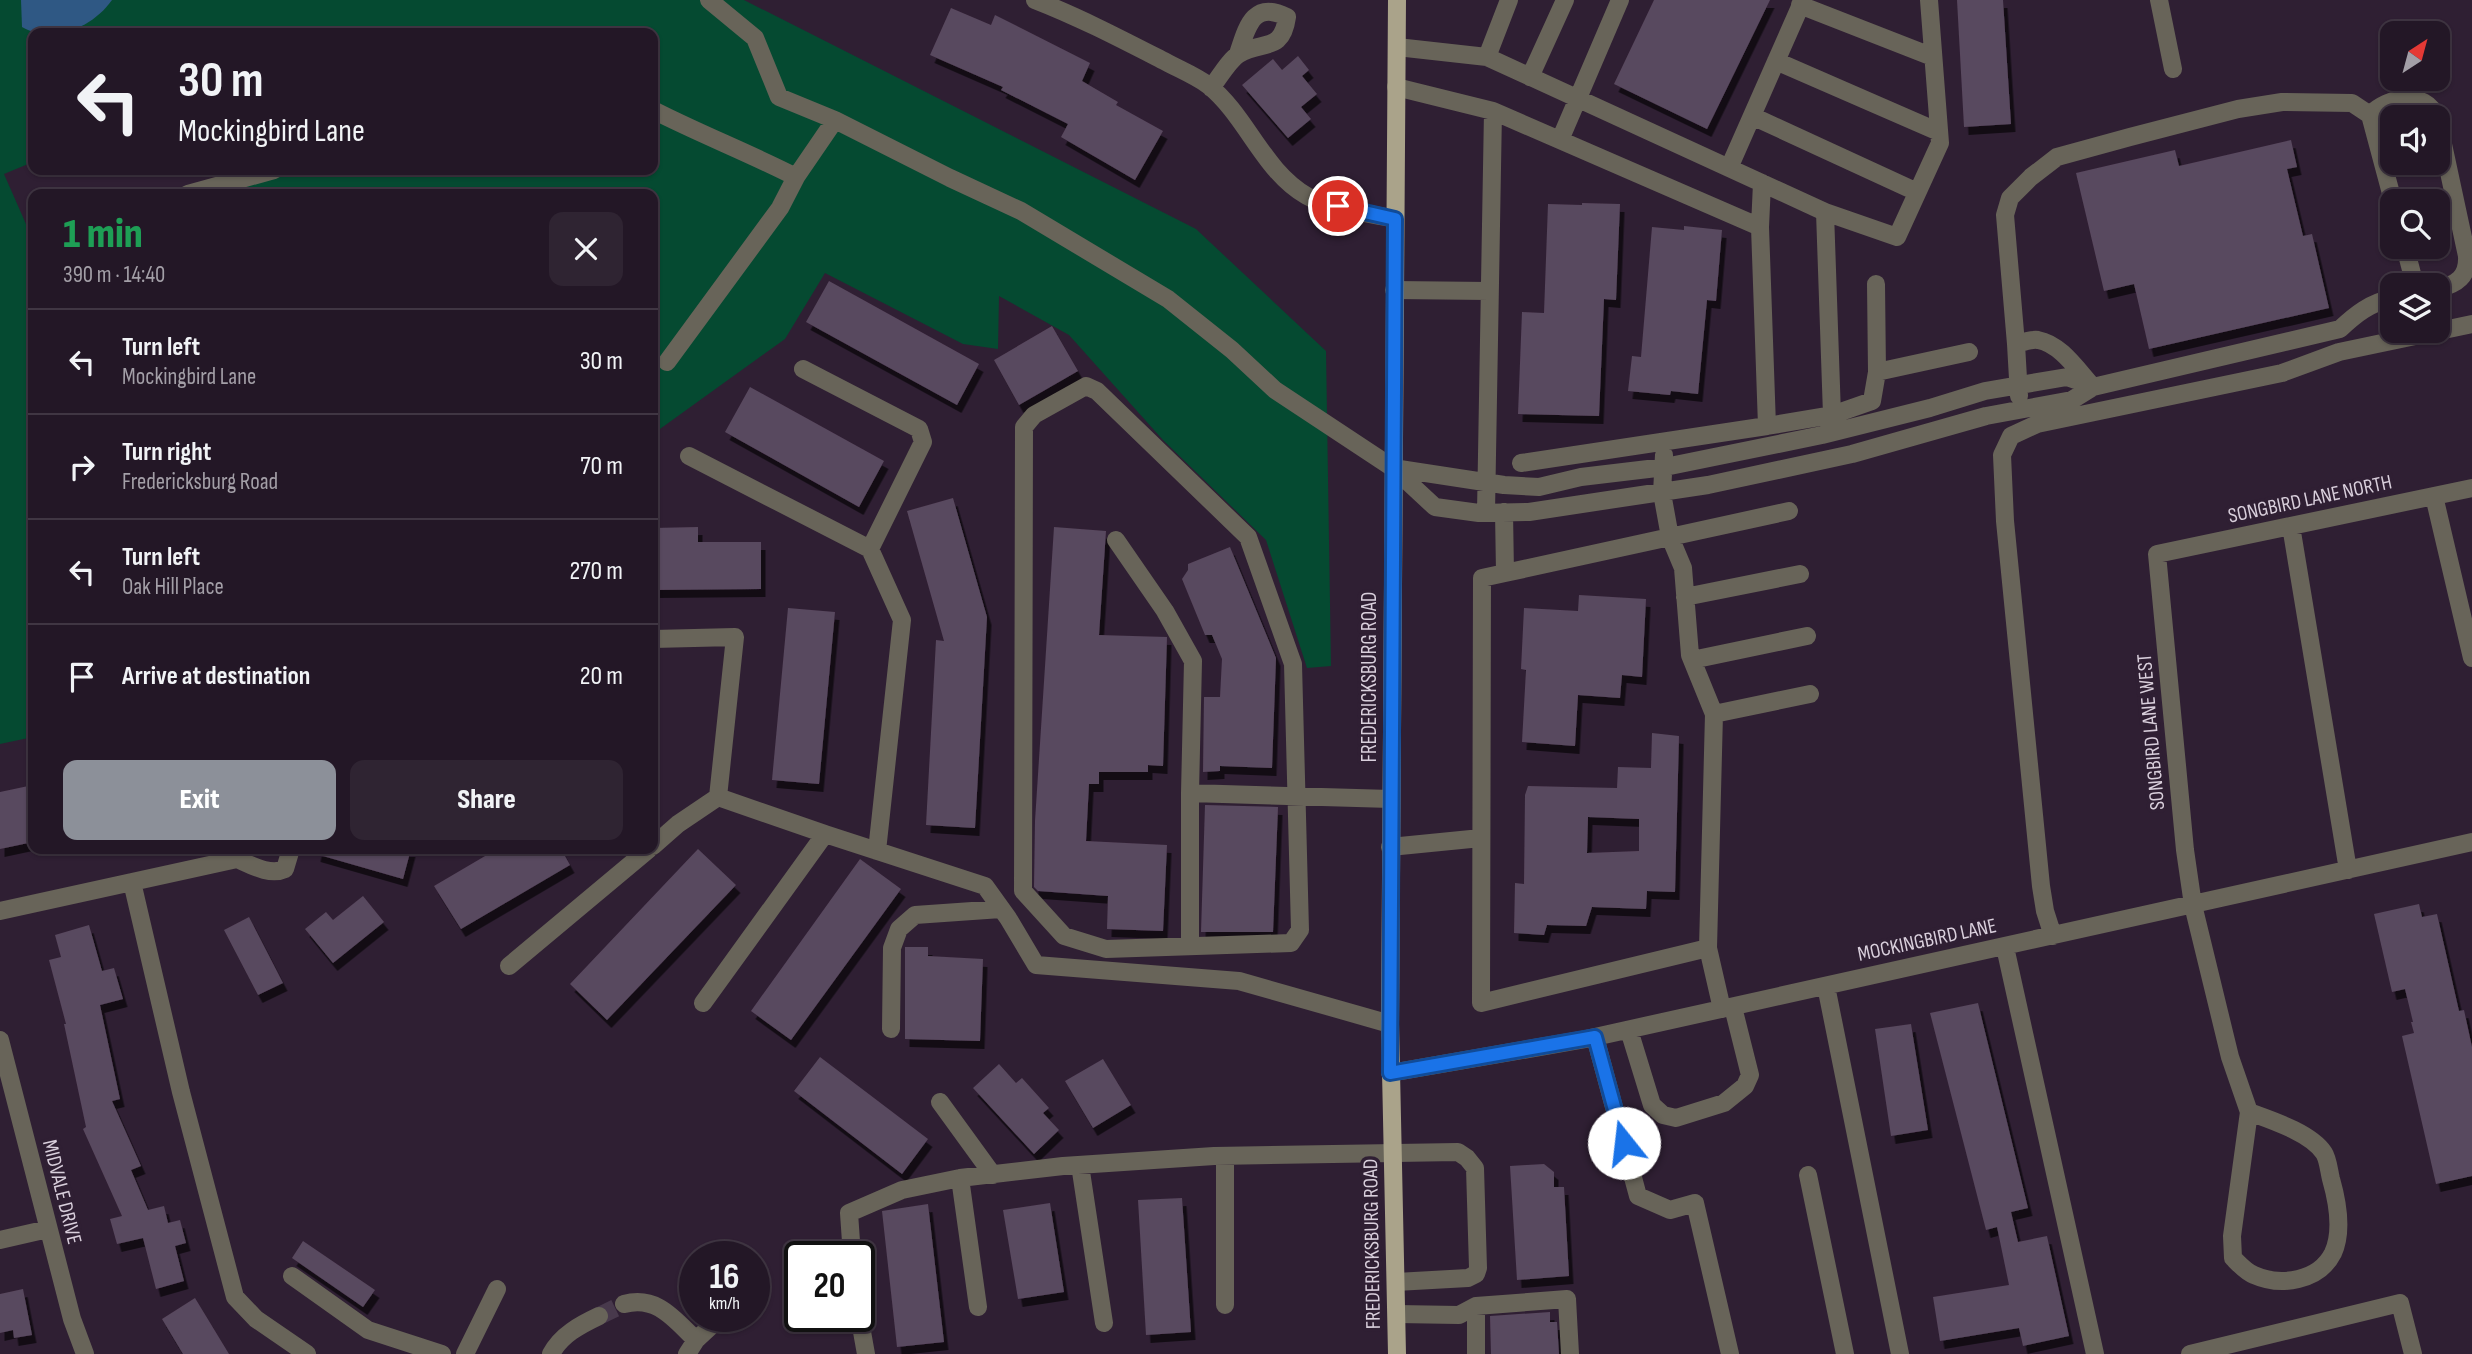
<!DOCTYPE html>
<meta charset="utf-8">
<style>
body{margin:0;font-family:"Sofia Sans Condensed",sans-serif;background:#2f2432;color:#f1f3f6;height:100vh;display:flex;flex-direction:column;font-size:26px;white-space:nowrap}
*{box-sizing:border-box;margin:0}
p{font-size:23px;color:#a39fa7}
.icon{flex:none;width:38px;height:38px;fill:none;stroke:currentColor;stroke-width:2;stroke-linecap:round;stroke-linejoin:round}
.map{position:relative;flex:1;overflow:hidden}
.details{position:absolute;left:28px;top:189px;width:630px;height:665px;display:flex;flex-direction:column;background:#231726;border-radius:14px;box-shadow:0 2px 5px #0004,0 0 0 2px #403643}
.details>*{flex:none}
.top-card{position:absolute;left:28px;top:28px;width:630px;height:147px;border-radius:14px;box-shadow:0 2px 5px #0004,0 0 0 2px #403643;background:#231726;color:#f1f3f6;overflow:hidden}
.needle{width:46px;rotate:36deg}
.tools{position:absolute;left:2380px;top:21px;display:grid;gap:14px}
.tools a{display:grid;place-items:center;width:70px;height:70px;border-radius:14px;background:#231726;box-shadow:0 2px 5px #0004,0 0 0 2px #403643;font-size:35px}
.speed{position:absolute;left:679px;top:1241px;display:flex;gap:14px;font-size:35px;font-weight:700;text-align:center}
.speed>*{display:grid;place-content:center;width:91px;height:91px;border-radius:50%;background:#231726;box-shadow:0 2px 5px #0004,0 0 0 2px #403643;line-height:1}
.speed small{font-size:18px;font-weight:400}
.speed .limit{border:4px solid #111;border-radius:10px;background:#fff;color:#111}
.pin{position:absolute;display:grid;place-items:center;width:60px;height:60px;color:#fff;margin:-30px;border:4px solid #fff;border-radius:50%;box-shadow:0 2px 7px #0007}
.me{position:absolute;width:77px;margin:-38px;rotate:344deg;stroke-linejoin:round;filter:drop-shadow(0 0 5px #0008)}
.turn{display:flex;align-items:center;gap:24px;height:147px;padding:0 35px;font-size:32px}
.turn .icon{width:91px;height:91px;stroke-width:2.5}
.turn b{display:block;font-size:49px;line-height:60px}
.round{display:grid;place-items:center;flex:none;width:74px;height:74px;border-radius:14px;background:#2f2432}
.headline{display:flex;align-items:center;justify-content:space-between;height:119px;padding:0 35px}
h1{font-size:42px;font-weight:800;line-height:52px;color:#1e9e55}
.cta{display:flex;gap:14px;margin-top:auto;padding:14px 35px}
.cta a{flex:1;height:80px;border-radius:14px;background:#8c9099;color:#fff;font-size:28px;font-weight:800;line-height:80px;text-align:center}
.cta a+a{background:#2f2432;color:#f1f3f6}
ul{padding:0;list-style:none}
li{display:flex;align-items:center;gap:21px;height:105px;padding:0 35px;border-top:2px solid #403643}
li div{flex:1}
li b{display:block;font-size:26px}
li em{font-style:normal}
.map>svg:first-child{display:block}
</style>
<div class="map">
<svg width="2472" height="1354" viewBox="0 0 2472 1354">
<defs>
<filter id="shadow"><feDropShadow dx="4.5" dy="8" stdDeviation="0" flood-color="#0009"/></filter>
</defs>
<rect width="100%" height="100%" fill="#2f1f33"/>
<!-- green -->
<path fill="#054a31" d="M0,0H744L1196,229L1326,351L1331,666L1307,668L1266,540L1163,440L1069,335L999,296L998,349L963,344L825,273L785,339L653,434V194H228L232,170H653V33H33V162L4,174L33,240V737L0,744Z"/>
<!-- water -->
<path fill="#2f5884" d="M21,0H112C93,27 53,45 22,27Z"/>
<!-- building -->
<path fill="#59485e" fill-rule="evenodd" filter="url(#shadow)" d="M1654,0H1770L1707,129L1614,84Z
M1957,0H2003L2011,124L1964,127Z
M951,8L991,25L995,15L1090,63L1082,81L1118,102L1116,105L1163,131L1135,180L1061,137L1068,124L1001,90L1003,87L930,55Z
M1298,56L1309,70L1302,76L1317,94L1301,107L1311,119L1288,138L1242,85L1273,59L1282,70Z
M2291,140L2297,167L2287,169L2303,236L2312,234L2329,308L2149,349L2134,284L2104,291L2076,173L2175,150L2179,166Z
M1582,203L1620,204L1616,300L1604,299L1599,416L1518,414L1522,312L1544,313L1548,204L1582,205Z
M1684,226L1722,230L1716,301L1707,300L1698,394L1671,391L1670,395L1628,391L1632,356L1641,357L1652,227L1684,230Z
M829,281L979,364L957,405L806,322Z
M1052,326L1078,371L1019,405L994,360Z
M750,387L884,461L859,507L725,432Z
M953,498L987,617L975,828L926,825L936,640L944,641L907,511Z
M698,527V542H761V589L653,590V528Z
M1054,527L1106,531L1099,635L1167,637L1163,766L1148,765V772H1099V784H1089L1086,841L1167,845L1163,931L1107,929L1108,896L1038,891L1034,887L1035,821Z
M1230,547L1276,658L1272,768L1220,766V771L1203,772L1204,697H1220L1222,659L1212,635H1205L1182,579L1188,570V564Z
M1579,595L1646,599L1642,677L1622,675L1620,698L1578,695L1575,746L1522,742L1526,670L1521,669L1524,608L1578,611Z
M788,608L835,612L819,784L772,780Z
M1652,733L1679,736L1675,892L1647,891L1646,909L1592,907L1586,926L1547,925L1544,935L1514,933L1515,883L1524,884L1525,795L1528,786L1617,788L1618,767L1651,768ZM1588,817L1639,819V851L1587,853Z
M33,785V842L0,849V792Z
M1205,805L1278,807L1273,932H1201Z
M317,849H411L403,879L316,854Z
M497,849H561L570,865L461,929L434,886Z
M698,849L736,885L607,1020L570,984Z
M860,859L901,889L791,1040L751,1011Z
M363,896L384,922L333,963L305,929L326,912L333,920Z
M2419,904L2422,917L2437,914L2459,1011L2464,1010L2472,1047V1176L2436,1184L2402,1036L2414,1033L2411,1022H2413L2405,989L2392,992L2374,914Z
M249,917L283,983L258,995L224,930Z
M89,925L102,971L114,968L123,999L100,1005L120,1099L112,1101L141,1166L131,1170L148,1210L164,1206L168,1223L180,1220L186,1243L175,1246L184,1281L156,1289L143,1238L117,1244L110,1219L122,1216L83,1129L86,1127L64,1024H66L49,960L61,957L55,935Z
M905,947H928V956L983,959L980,1041L905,1039Z
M1978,1003L2028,1208L2011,1212L2018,1242L2047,1236L2069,1336L2023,1346L2019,1328L1940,1341L1933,1297L2009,1285L1997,1227L1986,1230L1930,1013Z
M1911,1024L1928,1130L1891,1136L1875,1029Z
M820,1057L928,1139L902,1174L794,1091Z
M1103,1059L1131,1105L1093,1128L1065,1081Z
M999,1064L1016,1083L1022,1078L1049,1108L1043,1113L1059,1130L1034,1154L973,1088Z
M1544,1164L1554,1172V1187H1564L1569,1276L1517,1280L1510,1166Z
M1182,1198L1191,1332L1146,1335L1138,1200Z
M1050,1203L1064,1292L1018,1299L1003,1210Z
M928,1204L944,1342L897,1347L882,1211Z
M303,1241L375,1290L363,1307L292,1258Z
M23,1289L32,1335L14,1338L13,1330L0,1333V1294Z
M195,1298L229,1354H183L162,1319Z
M1550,1312V1322H1557L1559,1354H1491L1490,1316Z"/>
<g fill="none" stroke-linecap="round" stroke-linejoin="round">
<!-- minor-tunnel -->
<path stroke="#48394c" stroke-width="18" stroke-dasharray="18 9" stroke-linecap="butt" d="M599,1316L624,1304"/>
<!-- minor -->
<path stroke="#686459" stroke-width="18" d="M709,0L755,38L779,97L835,120L950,178L1021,211L1168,299L1232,350L1275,390L1393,468L1435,507L1479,513L1529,512L1708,485L1852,454L1986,416L2072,400L2093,387L2340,329C2356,314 2370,303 2392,298
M1035,0C1079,17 1123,40 1166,62C1179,69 1196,76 1208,85C1247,116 1263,171 1307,196C1330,209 1369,213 1395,219
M1929,0L1940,143L1897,237L1825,212L1832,415L1872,401L1877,372L1969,352
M2159,0L2173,69
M1800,5L1933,57
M1397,47L1487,57L1825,212
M1487,57L1509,0
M1776,61L1939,132
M1530,77L1565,0
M1396,87L1493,111L1760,227L1767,426L1521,463
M1211,88C1219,78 1229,60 1239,54C1263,40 1282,53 1287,17C1253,0 1247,27 1238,54
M653,110C700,134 749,153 796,177
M2370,115C2387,97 2426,89 2436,117
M1752,116L1917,192
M2438,121L2467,256C2468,277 2457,284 2438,289
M1560,140L1620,0
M1729,168L1803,0
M188,194L274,170
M1760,227L1762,183
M2405,247L2415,285
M1876,284L1877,372
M1394,290L1489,291
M2016,344L2019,396
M667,362L780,208L796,177L835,120
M803,369L919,429L923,442L870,549
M1086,386L1097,391L1248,537L1293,664L1300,930L1291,943L1106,949L1064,936L1023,891L1024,427L1034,415Z
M2093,387C2078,371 2061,344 2038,340C2031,339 2023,342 2016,344L2005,215L2010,198L2031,177L2057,157L2130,137L2238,109L2282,102L2352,103L2370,115L2393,201
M1767,426L1832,415L1834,426
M689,456L870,549L902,620L877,851
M1393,468L1504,485L1539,487L1581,477L1665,467L1822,435L1930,408L1985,391L2067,377L2090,385
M2434,496L2472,658
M1486,512L1493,111
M1504,512L1505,573L1482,578L1481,1003L1708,948L1714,714L1690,655L1683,568L1670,537L1789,511
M2291,526L2348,870
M1116,540L1165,611L1193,661L1190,793
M1505,573L1670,537L1662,493L1664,455
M1685,597L1800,574
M653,639L735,637L718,797L825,834
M1692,660L1807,636
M1714,714L1810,694
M653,846L678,824L718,797
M1390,847L1481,838
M132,882L181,1092L235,1297L256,1319L307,1354
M0,911L237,859C251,865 270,876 285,869L291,849
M2053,936L2045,911L2041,886L2005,521L2002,455L2011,436L2037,424L2282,373L2339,352L2472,324
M1190,945V793L1391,799
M2005,947L2095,1354
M1708,948L1722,1009
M509,966L649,849
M1826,986L1900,1354
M703,1003L825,834L985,886L1008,918L1036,965L1239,981L1390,1024
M891,1029L892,948L899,929L915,915L1001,909
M1629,1030L1652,1105L1663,1115L1676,1118L1724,1103L1745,1086L1750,1075L1733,1007
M1595,1037L1638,1196L1670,1210L1695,1203L1730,1354
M0,1040L72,1319L85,1354
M1390,1073L1586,1039L2472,842
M940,1102L993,1175
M2249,1112L2232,1236L2233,1258C2239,1264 2246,1272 2254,1275C2281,1287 2319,1281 2333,1253C2343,1231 2337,1200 2331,1179C2329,1171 2328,1159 2324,1153C2311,1133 2271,1120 2249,1112L2230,1057L2193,905L2185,850L2157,554L2472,488
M1225,1156V1305
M1080,1165L1104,1323
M1808,1175L1845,1354
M960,1178L978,1307
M0,1240L48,1229
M852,1256L849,1213L902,1190L960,1178L1063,1166L1214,1156L1458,1152L1467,1158L1475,1168L1478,1268L1476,1274L1468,1278L1396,1282
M292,1276L368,1330L442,1354
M624,1304C657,1295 674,1319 696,1340
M1476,1306V1354
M1397,1314L1459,1315L1476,1306L1567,1299L1570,1354
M859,1315L866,1354
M465,1354L497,1289
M551,1354C561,1335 580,1325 599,1316
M687,1354L696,1340L710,1327
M2190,1354L2400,1303L2413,1354"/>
<!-- major -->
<path stroke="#aaa38a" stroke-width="18" d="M1397,0L1390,1024L1397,1354"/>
</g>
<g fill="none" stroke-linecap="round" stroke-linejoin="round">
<defs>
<path id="route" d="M1338,206L1395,219L1390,1073L1595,1037L1624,1143"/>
</defs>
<!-- route casing -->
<use href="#route" stroke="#114b97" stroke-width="18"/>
<!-- route -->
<use href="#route" stroke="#1a73e8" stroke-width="12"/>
</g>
<g text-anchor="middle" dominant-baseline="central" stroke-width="7" stroke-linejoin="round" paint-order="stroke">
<!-- street labels -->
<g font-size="21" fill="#d9cfdc" stroke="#2f1f33">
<text transform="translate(2310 499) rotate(-12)">SONGBIRD LANE NORTH</text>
<text transform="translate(1369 677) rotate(-90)">FREDERICKSBURG ROAD</text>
<text transform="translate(2151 732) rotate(-95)">SONGBIRD LANE WEST</text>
<text transform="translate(1927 940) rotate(-12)">MOCKINGBIRD LANE</text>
<text transform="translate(62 1192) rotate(76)">MIDVALE DRIVE</text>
<text transform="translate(1372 1244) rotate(-91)">FREDERICKSBURG ROAD</text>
</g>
</g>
</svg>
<div class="tools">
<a><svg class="needle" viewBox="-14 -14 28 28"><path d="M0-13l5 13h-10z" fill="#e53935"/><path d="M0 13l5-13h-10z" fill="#a39fa7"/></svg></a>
<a><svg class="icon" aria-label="sound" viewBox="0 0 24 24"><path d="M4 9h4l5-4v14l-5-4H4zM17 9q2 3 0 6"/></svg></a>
<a><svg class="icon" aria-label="search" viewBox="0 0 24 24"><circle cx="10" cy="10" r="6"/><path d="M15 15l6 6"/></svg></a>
<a><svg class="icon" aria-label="layers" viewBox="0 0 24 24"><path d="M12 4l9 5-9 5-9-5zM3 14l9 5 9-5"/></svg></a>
</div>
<div class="speed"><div>16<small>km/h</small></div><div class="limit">20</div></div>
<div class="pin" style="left:1338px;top:206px;background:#d93025"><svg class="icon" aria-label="arrive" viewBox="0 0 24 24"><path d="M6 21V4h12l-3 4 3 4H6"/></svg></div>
<svg class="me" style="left:1624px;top:1143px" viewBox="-20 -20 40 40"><circle r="19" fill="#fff"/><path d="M0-13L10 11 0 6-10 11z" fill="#1a73e8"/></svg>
<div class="top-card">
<div class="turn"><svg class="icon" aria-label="left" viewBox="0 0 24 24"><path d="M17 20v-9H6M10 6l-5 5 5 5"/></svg><div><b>30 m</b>Mockingbird Lane</div></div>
</div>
<section class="details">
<div class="headline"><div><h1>1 min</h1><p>390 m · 14:40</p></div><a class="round"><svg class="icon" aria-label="close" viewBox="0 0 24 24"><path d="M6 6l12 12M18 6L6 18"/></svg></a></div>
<ul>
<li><svg class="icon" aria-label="left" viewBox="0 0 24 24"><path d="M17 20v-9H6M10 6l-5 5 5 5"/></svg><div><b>Turn left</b><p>Mockingbird Lane</p></div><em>30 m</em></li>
<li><svg class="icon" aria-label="right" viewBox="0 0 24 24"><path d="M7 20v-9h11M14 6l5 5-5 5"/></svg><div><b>Turn right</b><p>Fredericksburg Road</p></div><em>70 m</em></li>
<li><svg class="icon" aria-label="left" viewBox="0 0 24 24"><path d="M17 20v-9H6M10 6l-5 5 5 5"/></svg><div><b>Turn left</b><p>Oak Hill Place</p></div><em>270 m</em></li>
<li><svg class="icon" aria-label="arrive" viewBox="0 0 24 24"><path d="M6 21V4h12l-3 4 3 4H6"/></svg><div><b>Arrive at destination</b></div><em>20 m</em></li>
</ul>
<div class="cta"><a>Exit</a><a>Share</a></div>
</section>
</div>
